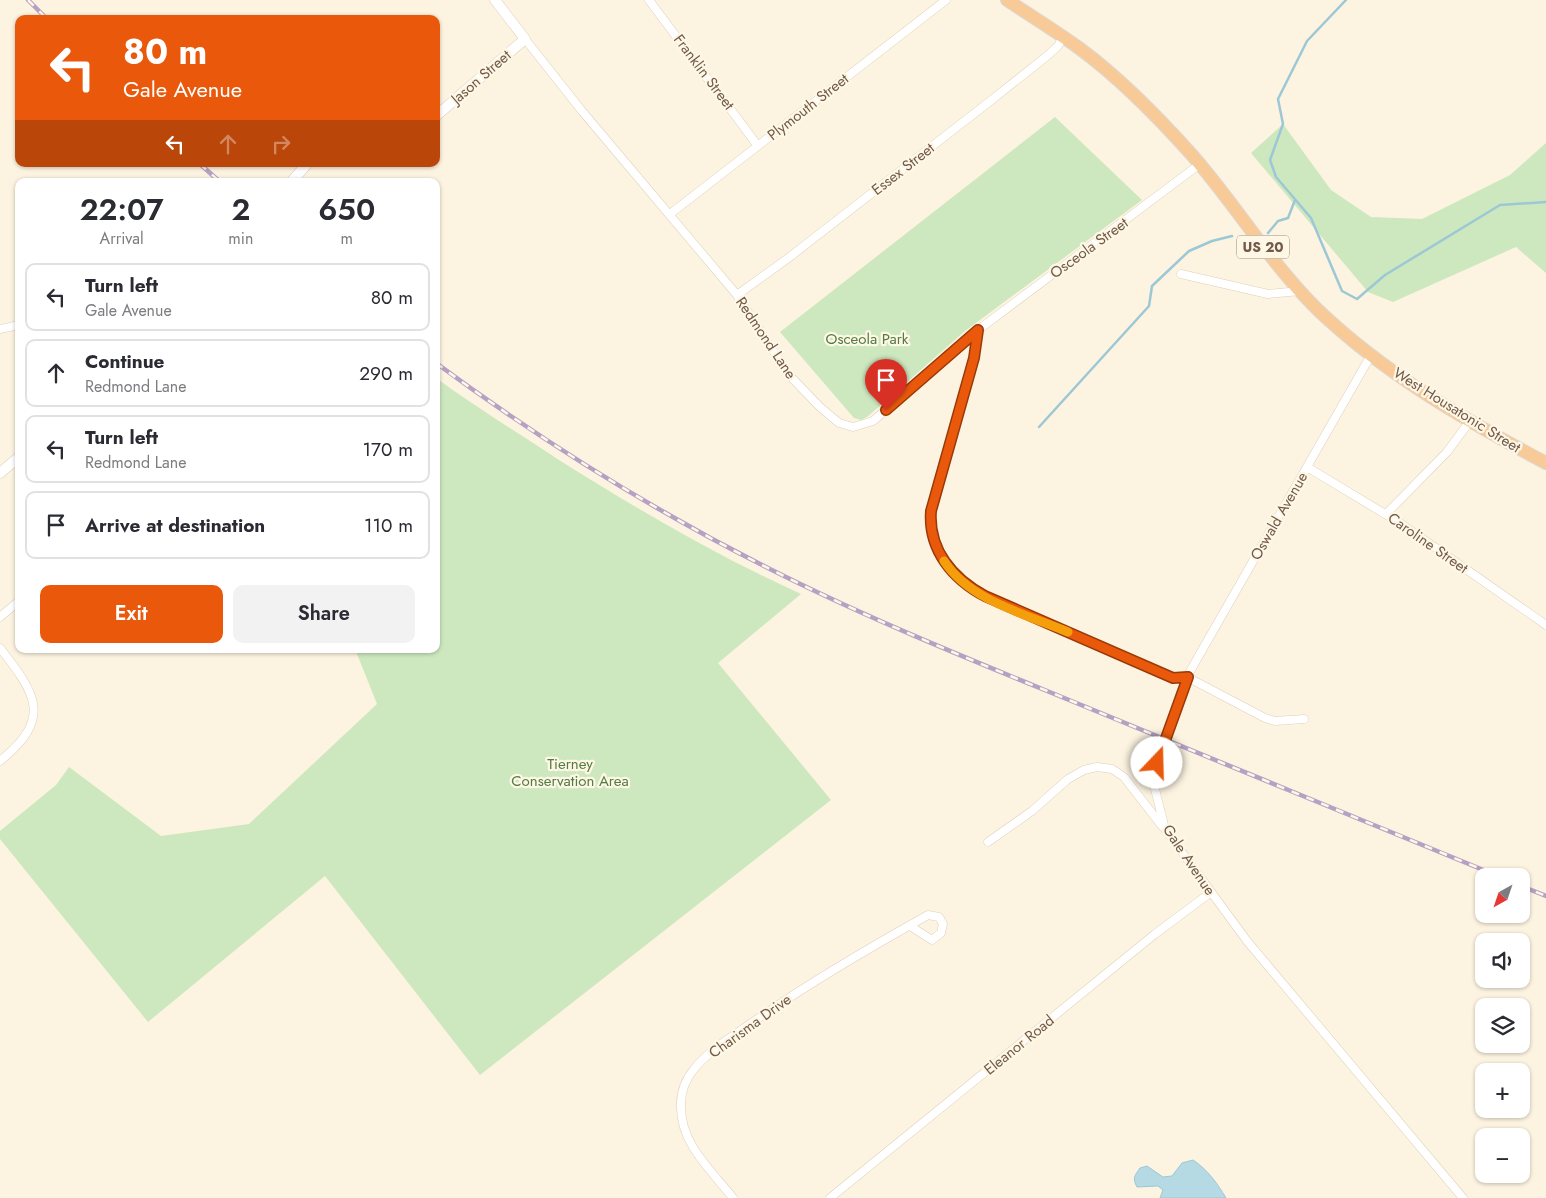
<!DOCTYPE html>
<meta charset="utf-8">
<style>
body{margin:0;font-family:Jost,sans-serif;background:#f2f2f3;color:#2b2b33;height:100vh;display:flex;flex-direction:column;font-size:19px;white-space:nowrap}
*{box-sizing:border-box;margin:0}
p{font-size:16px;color:#7c7c81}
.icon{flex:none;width:28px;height:28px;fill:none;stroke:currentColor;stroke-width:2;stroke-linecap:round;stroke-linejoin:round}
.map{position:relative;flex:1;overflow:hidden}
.side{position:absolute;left:15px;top:178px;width:425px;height:475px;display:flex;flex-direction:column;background:#fff;border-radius:10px;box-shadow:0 1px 4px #0004}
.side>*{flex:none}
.banner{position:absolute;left:15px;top:15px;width:425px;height:152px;border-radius:10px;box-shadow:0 1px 4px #0004;background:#ea580c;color:#fff;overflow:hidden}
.needle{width:32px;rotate:220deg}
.tools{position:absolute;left:1475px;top:868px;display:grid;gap:10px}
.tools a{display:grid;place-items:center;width:55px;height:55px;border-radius:10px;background:#fff;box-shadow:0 1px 4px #0004;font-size:25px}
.pin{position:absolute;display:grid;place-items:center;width:42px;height:42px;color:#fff;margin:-51px -21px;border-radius:50% 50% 50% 0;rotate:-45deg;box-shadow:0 0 5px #0007}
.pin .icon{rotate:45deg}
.me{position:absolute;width:55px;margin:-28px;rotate:21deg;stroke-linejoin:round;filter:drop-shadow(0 0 4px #0008)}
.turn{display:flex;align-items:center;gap:18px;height:105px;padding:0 25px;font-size:22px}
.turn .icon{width:65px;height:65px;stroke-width:2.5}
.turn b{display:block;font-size:35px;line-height:42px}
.lanes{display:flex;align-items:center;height:48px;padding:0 25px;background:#0003;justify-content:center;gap:25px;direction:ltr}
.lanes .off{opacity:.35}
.eta{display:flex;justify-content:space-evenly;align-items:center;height:85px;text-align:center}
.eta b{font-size:30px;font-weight:600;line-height:35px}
.primary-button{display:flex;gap:10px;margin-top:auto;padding:10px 25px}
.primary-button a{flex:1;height:58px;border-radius:10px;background:#ea580c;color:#fff;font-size:20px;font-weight:600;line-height:58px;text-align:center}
.primary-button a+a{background:#f2f2f3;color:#2b2b33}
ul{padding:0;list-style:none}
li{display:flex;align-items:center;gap:15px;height:68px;margin:0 10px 8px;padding:0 15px;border:2px solid #e1e1e2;border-radius:10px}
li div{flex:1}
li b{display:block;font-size:19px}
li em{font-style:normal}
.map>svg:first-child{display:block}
</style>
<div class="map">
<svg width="1546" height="1198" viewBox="0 0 1546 1198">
<rect width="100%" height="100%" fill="#fcf3e0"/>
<!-- green -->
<path fill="#cde8bf" d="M1055,117L1142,200L965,331L867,417L861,420L854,418L780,332Z
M1283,124L1331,190L1371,217L1422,219L1510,175L1546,143V273L1516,247L1393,302L1368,292L1251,153Z
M436,378C476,407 518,433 559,460C637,509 717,556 801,594L718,663L831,800L480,1075L325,876L148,1022L0,839V831L56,785L69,767L161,836L249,824L377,704L355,649H436Z"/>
<!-- water -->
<path fill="#b5dae4" stroke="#9cc8d6" d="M1193,1160C1208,1170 1217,1183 1226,1198H1160L1163,1190L1158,1186L1137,1187C1132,1178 1135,1175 1140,1168L1147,1166L1163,1177L1172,1176L1182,1163Z"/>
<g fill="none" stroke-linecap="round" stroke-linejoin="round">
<!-- stream -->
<path stroke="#9cc8d6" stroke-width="2.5" d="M1346,0L1307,41L1278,99L1283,124L1270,160L1276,177L1311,218L1342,291L1357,299L1385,275L1500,205L1546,202
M1268,233L1278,221L1288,218L1295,200
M1039,427L1149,306L1152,286L1189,251L1212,241L1232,236"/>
<defs>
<path id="minor" d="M649,0L758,146
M525,39L582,111L737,295L789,375L820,407L839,423L853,427L873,421L978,330L974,359L931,511C928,550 953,579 985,596L1173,678L1187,677
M670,214L946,0
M1181,274L1268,294L1300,291
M737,295L791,256L989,102L1047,56L1058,46L1063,37
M0,329L19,325
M978,330L1200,164
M1307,467L1400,523L1546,625
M1386,514L1447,452L1470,421
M0,617L19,601
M0,648C36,694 53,718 0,761
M1187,677L1265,718L1275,721L1304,719
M1172,724L1187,677L1197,659L1371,355
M1158,758L1155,789L1165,829L1247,941L1463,1198
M988,842L1032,811L1068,779L1084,770L1097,767L1112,769L1124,777L1162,826
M733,1198C712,1171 681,1144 681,1108C680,1093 685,1080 694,1069C711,1048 735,1035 756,1020C812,981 869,948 928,915L939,917L943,924L941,933L932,940L910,926
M830,1198L1155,934L1210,893"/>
<path id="tertiary" d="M436,116L525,39L495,0
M292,181L307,164
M0,473L19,457"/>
<path id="trunk" d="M1007,0C1031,16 1056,31 1079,48C1120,78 1158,117 1192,155C1236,205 1270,263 1318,310C1385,374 1465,420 1546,463"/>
</defs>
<!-- minor casing -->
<use href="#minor" stroke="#dfd0bc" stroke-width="9"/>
<!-- tertiary casing -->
<use href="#tertiary" stroke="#dfd0bc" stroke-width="11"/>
<!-- trunk casing -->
<use href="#trunk" stroke="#ddd7d3" stroke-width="14"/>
<!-- minor -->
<use href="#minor" stroke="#fff" stroke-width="8"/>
<!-- tertiary -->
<use href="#tertiary" stroke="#fff" stroke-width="10"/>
<!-- trunk -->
<use href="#trunk" stroke="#f8ca98" stroke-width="12"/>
<defs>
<path id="rail" d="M28,0L47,19
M200,164L219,181
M436,363C546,444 664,517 786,577C885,626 989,667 1091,709C1227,765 1362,820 1498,876
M1521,886L1546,896"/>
</defs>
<!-- rail casing -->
<use href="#rail" stroke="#b6a0c4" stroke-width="4.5"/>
<!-- rail -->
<use href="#rail" stroke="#fff7e6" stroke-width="2.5" stroke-dasharray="8" stroke-linecap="butt"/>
<defs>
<path id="minor-bridge" d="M1158,758L1172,724"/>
</defs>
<!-- minor-bridge casing -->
<use href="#minor-bridge" stroke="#dfd0bc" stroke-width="9" stroke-linecap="butt"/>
<!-- minor-bridge -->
<use href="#minor-bridge" stroke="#fff" stroke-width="8"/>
</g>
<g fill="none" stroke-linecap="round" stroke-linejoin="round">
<defs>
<path id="route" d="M886,410L978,330L974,358L931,511C928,550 953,579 985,596L1173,678L1188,677L1157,763"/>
</defs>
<!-- route casing -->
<use href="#route" stroke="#983908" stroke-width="12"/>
<!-- route -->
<use href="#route" stroke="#ea580c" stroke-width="9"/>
<!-- slow -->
<path stroke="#f59e0b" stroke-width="9" d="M944,561C970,601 1026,614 1068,632"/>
</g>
<g text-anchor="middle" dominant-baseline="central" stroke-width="4.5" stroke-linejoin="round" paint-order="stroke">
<!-- shield labels -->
<rect fill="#fff7e6" stroke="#9c8977" stroke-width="1" x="1237" y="235.5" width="52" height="23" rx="4"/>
<g font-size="14" font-weight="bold" fill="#715a48">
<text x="1263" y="247">US 20</text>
</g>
<!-- street labels -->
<g font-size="15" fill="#715a48" stroke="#fff7e6">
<text transform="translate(704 72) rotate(53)">Franklin Street</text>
<text transform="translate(481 77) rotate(-41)">Jason Street</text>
<text transform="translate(808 107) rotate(-38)">Plymouth Street</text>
<text transform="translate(903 169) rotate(-38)">Essex Street</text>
<text transform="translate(1089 248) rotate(-36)">Osceola Street</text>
<text transform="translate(766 338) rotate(56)">Redmond Lane</text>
<text transform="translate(1457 410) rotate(32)">West Housatonic Street</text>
<text transform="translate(1279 516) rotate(-60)">Oswald Avenue</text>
<text transform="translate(1428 543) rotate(35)">Caroline Street</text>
<text transform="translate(1189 860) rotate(56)">Gale Avenue</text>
<text transform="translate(750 1026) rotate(-36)">Charisma Drive</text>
<text transform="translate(1019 1045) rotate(-39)">Eleanor Road</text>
</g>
<!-- park labels -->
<g font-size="15" fill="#507d43" stroke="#fff7e6">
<text x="867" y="339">Osceola Park</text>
<text x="570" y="764">Tierney<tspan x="570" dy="17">Conservation Area</tspan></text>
</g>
</g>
</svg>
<div class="tools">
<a><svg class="needle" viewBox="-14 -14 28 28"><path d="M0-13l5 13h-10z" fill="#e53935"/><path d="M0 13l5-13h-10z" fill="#7c7c81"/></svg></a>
<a><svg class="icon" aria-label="sound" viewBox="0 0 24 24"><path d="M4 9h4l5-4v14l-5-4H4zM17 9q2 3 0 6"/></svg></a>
<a><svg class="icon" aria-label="layers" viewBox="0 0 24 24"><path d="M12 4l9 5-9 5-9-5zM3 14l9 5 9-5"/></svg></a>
<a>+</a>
<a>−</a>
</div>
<div class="pin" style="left:886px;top:410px;background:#d93025"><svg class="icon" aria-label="arrive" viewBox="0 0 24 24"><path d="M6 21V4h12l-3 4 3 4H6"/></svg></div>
<svg class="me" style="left:1157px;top:763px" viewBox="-20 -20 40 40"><circle r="19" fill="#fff"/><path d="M0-13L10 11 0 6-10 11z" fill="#ea580c"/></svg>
<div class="banner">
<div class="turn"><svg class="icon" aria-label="left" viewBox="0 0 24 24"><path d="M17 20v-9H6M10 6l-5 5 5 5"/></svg><div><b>80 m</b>Gale Avenue</div></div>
<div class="lanes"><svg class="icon" aria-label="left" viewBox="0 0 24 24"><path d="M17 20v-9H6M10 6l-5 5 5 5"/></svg><svg class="icon off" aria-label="ahead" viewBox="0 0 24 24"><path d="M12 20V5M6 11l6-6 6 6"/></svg><svg class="icon off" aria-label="right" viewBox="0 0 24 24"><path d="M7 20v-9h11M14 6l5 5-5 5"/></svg></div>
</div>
<section class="side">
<div class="eta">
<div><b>22:07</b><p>Arrival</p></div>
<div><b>2</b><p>min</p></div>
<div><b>650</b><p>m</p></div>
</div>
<ul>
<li><svg class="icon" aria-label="left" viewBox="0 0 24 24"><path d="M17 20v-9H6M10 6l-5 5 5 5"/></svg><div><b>Turn left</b><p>Gale Avenue</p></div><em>80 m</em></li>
<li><svg class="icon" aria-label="ahead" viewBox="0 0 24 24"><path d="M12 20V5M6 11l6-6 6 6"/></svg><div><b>Continue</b><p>Redmond Lane</p></div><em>290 m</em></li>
<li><svg class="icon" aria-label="left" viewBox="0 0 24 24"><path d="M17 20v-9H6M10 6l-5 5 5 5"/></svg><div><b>Turn left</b><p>Redmond Lane</p></div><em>170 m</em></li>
<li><svg class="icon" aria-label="arrive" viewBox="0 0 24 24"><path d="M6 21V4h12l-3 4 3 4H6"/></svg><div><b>Arrive at destination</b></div><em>110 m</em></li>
</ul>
<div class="primary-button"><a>Exit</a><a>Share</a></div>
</section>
</div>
